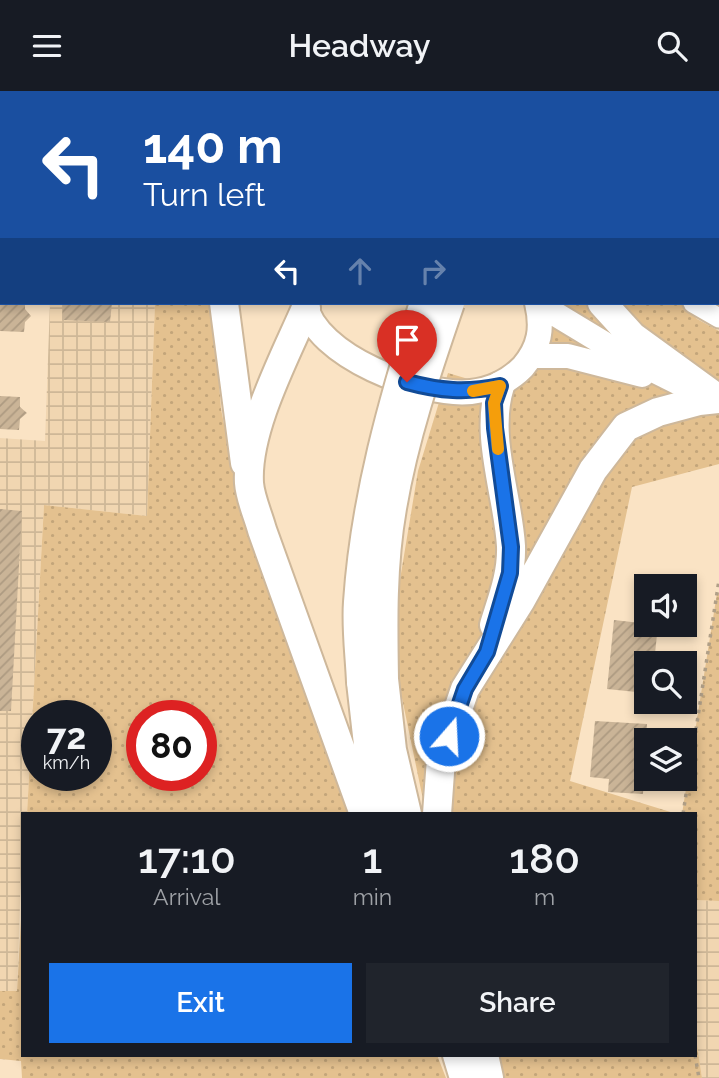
<!DOCTYPE html>
<style>
body{margin:0;font-family:Raleway,sans-serif;background:#20242c;color:#f1f3f6;height:100vh;display:flex;flex-direction:column;font-size:26px;white-space:nowrap}
*{box-sizing:border-box;margin:0}
p{font-size:23px;color:#9ea1a6}
.icon{flex:none;width:38px;height:38px;fill:none;stroke:currentColor;stroke-width:2;stroke-linecap:round;stroke-linejoin:round}
.map{position:relative;flex:1;overflow:hidden}
.drawer{position:absolute;left:21px;top:721px;width:676px;height:245px;display:flex;flex-direction:column;background:#171b24;border-radius:0px;box-shadow:0 4px 10px #0003}
.drawer>*{flex:none}
.guide{position:absolute;left:0px;top:0px;width:719px;height:214px;box-shadow:0 4px 10px #0003;background:#1a4fa0;color:#fff;overflow:hidden}
.controls{position:absolute;left:634px;top:483px;display:grid;gap:14px}
.controls a{display:grid;place-items:center;width:63px;height:63px;border-radius:0px;background:#171b24;box-shadow:0 4px 10px #0003;font-size:35px}
.speed{position:absolute;left:21px;top:609px;display:flex;gap:14px;font-size:35px;font-weight:700;text-align:center}
.speed>*{display:grid;place-content:center;width:91px;height:91px;border-radius:50%;background:#171b24;box-shadow:0 4px 10px #0003;line-height:1}
.speed small{font-size:18px;font-weight:400}
.speed .limit{border:10px solid #d22;background:#fff;color:#111}
.pin{position:absolute;display:grid;place-items:center;width:60px;height:60px;color:#fff;margin:-72px -30px;border-radius:50% 50% 50% 0;rotate:-45deg;box-shadow:0 0 7px #0007}
.pin .icon{rotate:45deg}
.me{position:absolute;width:77px;margin:-38px;rotate:19deg;stroke-linejoin:round;filter:drop-shadow(0 0 5px #0008)}
.turn{display:flex;align-items:center;gap:24px;height:147px;padding:0 28px;font-size:32px}
.turn .icon{width:91px;height:91px;stroke-width:2.5}
.turn b{display:block;font-size:49px;line-height:60px}
.lanes{display:flex;align-items:center;height:66px;padding:0 28px;background:#0003;justify-content:center;gap:35px;direction:ltr}
.lanes .off{opacity:.35}
.eta{display:flex;justify-content:space-evenly;align-items:center;height:119px;text-align:center}
.eta b{font-size:42px;font-weight:600;line-height:49px}
.button{display:flex;gap:14px;margin-top:auto;padding:14px 28px}
.button a{flex:1;height:80px;border-radius:0px;background:#1a73e8;color:#fff;font-size:28px;font-weight:600;line-height:80px;text-align:center}
.button a+a{background:#20242c;color:#f1f3f6}
header{display:flex;justify-content:space-between;align-items:center;height:91px;padding:0 28px;background:#171b24;font-size:32px;font-weight:600}
.map>svg:first-child{display:block}
</style>
<header><svg class="icon" aria-label="menu" viewBox="0 0 24 24"><path d="M4 6h16M4 12h16M4 18h16"/></svg>Headway<svg class="icon" aria-label="search" viewBox="0 0 24 24"><circle cx="10" cy="10" r="6"/><path d="M15 15l6 6"/></svg></header>
<div class="map">
<svg width="719" height="987" viewBox="0 0 719 987">
<defs>
<pattern id="industrial-grid" width="8" height="8" patternUnits="userSpaceOnUse" patternTransform="scale(1.75)"><rect width="8" height="8" fill="#f1d6b1"/><path d="M0 4h8M4 0v8" fill="none" stroke="#ceb797"/></pattern>
<pattern id="grass-dots" width="8" height="8" patternUnits="userSpaceOnUse" patternTransform="scale(1.75)"><rect width="8" height="8" fill="#e4c18f"/><path d="M2 2h.1M6 6h.1" fill="none" stroke="#c3a57a" stroke-width="1.8" stroke-linecap="round"/></pattern>
<pattern id="building-hatch" width="6" height="6" patternUnits="userSpaceOnUse" patternTransform="scale(1.75)"><rect width="6" height="6" fill="#cab497"/><path d="M-1 1l2-2M0 6l6-6M5 7l2-2" fill="none" stroke="#ad9a81"/></pattern>
</defs>
<rect width="100%" height="100%" fill="#fae3c4"/>
<!-- built -->
<path fill="#f1d6b1" d="M676,0H719V237L685,212H718V2Z"/>
<!-- industrial -->
<path fill="url(#industrial-grid)" d="M50,212H155L147,425L44,414L27,723H23L17,901L0,900V347L45,350Z
M695,809L719,810V987H702L695,940Z"/>
<!-- grass -->
<path fill="url(#grass-dots)" fill-rule="evenodd" d="M67,0H207V2H67Z
M155,212H213L221,318L237,398L351,723H27L44,414L147,425ZM37,625H96V684H37ZM142,625H201V684H142Z
M524,212H683L697,228L719,240V373L632,396L570,690L677,723H426L390,549L418,380L448,282L475,290L500,282L522,259L528,236Z
M717,502H719V810L695,809V723H682Z
M23,793V964H437L446,987H22L21,970L0,968V900H17Z
M695,940L702,987H500L493,964H695Z"/>
<!-- building -->
<path fill="url(#building-hatch)" d="M0,212H25V218L31,225L25,231L24,241L0,240Z
M63,212H112L110,231L62,229Z
M0,305L20,306V316L27,322L20,328L19,339L0,338Z
M0,418L22,420L11,620H0Z
M614,529L658,534L654,572H646V602L607,598Z
M595,630L647,633L643,703L608,701L609,688L590,686Z"/>
<g fill="none" stroke-linecap="round" stroke-linejoin="round">
<defs>
<path id="minor" d="M54,2V0
M678,2V0
M0,75H2
M693,212L719,227"/>
<path id="major" d="M218,0V2
M305,212C314,265 422,306 471,301C491,299 508,291 523,276C540,256 543,237 537,212
M537,212L623,264L689,297
M533,265H568L642,284"/>
<path id="highway" d="M236,0L238,2
M394,2L396,0
M417,2L418,0
M494,2V0
M526,2V0
M623,2V0
M224,212L245,372
M602,212L632,245L713,304
M306,217C285,266 246,338 249,392C250,407 258,424 262,439L364,723
M494,534C502,508 512,483 511,455C508,404 484,345 500,295
M384,588L392,659L407,723
M361,591L370,671L383,723
M437,723L441,668L465,598L521,509L593,379L626,336L658,321L699,310L719,308
M457,964L464,987
M484,964L489,987"/>
</defs>
<!-- minor casing -->
<use href="#minor" stroke="#ceb89b" stroke-width="23"/>
<!-- major casing -->
<use href="#major" stroke="#ceb89b" stroke-width="28"/>
<!-- highway casing -->
<use href="#highway" stroke="#ceb89b" stroke-width="32"/>
<!-- path -->
<path stroke="#b09f87" stroke-width="3.5" stroke-dasharray="3.5 5" stroke-linecap="butt" d="M683,723L719,489
M695,964L699,987"/>
<!-- minor -->
<use href="#minor" stroke="#fff" stroke-width="19"/>
<!-- major -->
<use href="#major" stroke="#fff" stroke-width="24"/>
<!-- highway -->
<use href="#highway" stroke="#fff" stroke-width="28"/>
<defs>
<path id="highway-bridge" d="M384,588C383,531 382,474 392,417C404,346 427,279 450,212
M361,591C360,565 356,537 358,511C365,408 393,309 424,212"/>
</defs>
<!-- highway-bridge casing -->
<use href="#highway-bridge" stroke="#ceb89b" stroke-width="32" stroke-linecap="butt"/>
<!-- highway-bridge -->
<use href="#highway-bridge" stroke="#fff" stroke-width="28"/>
</g>
<g fill="none" stroke-linecap="round" stroke-linejoin="round">
<defs>
<path id="route" d="M407,291C440,300 466,302 500,295L494,312L495,337L511,456L510,482L487,561L465,598L449,645"/>
</defs>
<!-- route casing -->
<use href="#route" stroke="#114b97" stroke-width="18"/>
<!-- route -->
<use href="#route" stroke="#1a73e8" stroke-width="12"/>
<!-- slow -->
<path stroke="#f59e0b" stroke-width="12" d="M473,300L500,295L494,312L498,358"/>
</g>
</svg>
<div class="controls">
<a><svg class="icon" aria-label="sound" viewBox="0 0 24 24"><path d="M4 9h4l5-4v14l-5-4H4zM17 9q2 3 0 6"/></svg></a>
<a><svg class="icon" aria-label="search" viewBox="0 0 24 24"><circle cx="10" cy="10" r="6"/><path d="M15 15l6 6"/></svg></a>
<a><svg class="icon" aria-label="layers" viewBox="0 0 24 24"><path d="M12 4l9 5-9 5-9-5zM3 14l9 5 9-5"/></svg></a>
</div>
<div class="speed"><div>72<small>km/h</small></div><div class="limit">80</div></div>
<div class="pin" style="left:407px;top:291px;background:#d93025"><svg class="icon" aria-label="arrive" viewBox="0 0 24 24"><path d="M6 21V4h12l-3 4 3 4H6"/></svg></div>
<svg class="me" style="left:449px;top:645px" viewBox="-20 -20 40 40"><circle r="17" fill="#1a73e8" stroke="#fff" stroke-width="3"/><path d="M0-11L8 9 0 5-8 9z" fill="#fff"/></svg>
<div class="guide">
<div class="turn"><svg class="icon" aria-label="left" viewBox="0 0 24 24"><path d="M17 20v-9H6M10 6l-5 5 5 5"/></svg><div><b>140 m</b>Turn left</div></div>
<div class="lanes"><svg class="icon" aria-label="left" viewBox="0 0 24 24"><path d="M17 20v-9H6M10 6l-5 5 5 5"/></svg><svg class="icon off" aria-label="ahead" viewBox="0 0 24 24"><path d="M12 20V5M6 11l6-6 6 6"/></svg><svg class="icon off" aria-label="right" viewBox="0 0 24 24"><path d="M7 20v-9h11M14 6l5 5-5 5"/></svg></div>
</div>
<section class="drawer">
<div class="eta">
<div><b>17:10</b><p>Arrival</p></div>
<div><b>1</b><p>min</p></div>
<div><b>180</b><p>m</p></div>
</div>
<div class="button"><a>Exit</a><a>Share</a></div>
</section>
</div>
